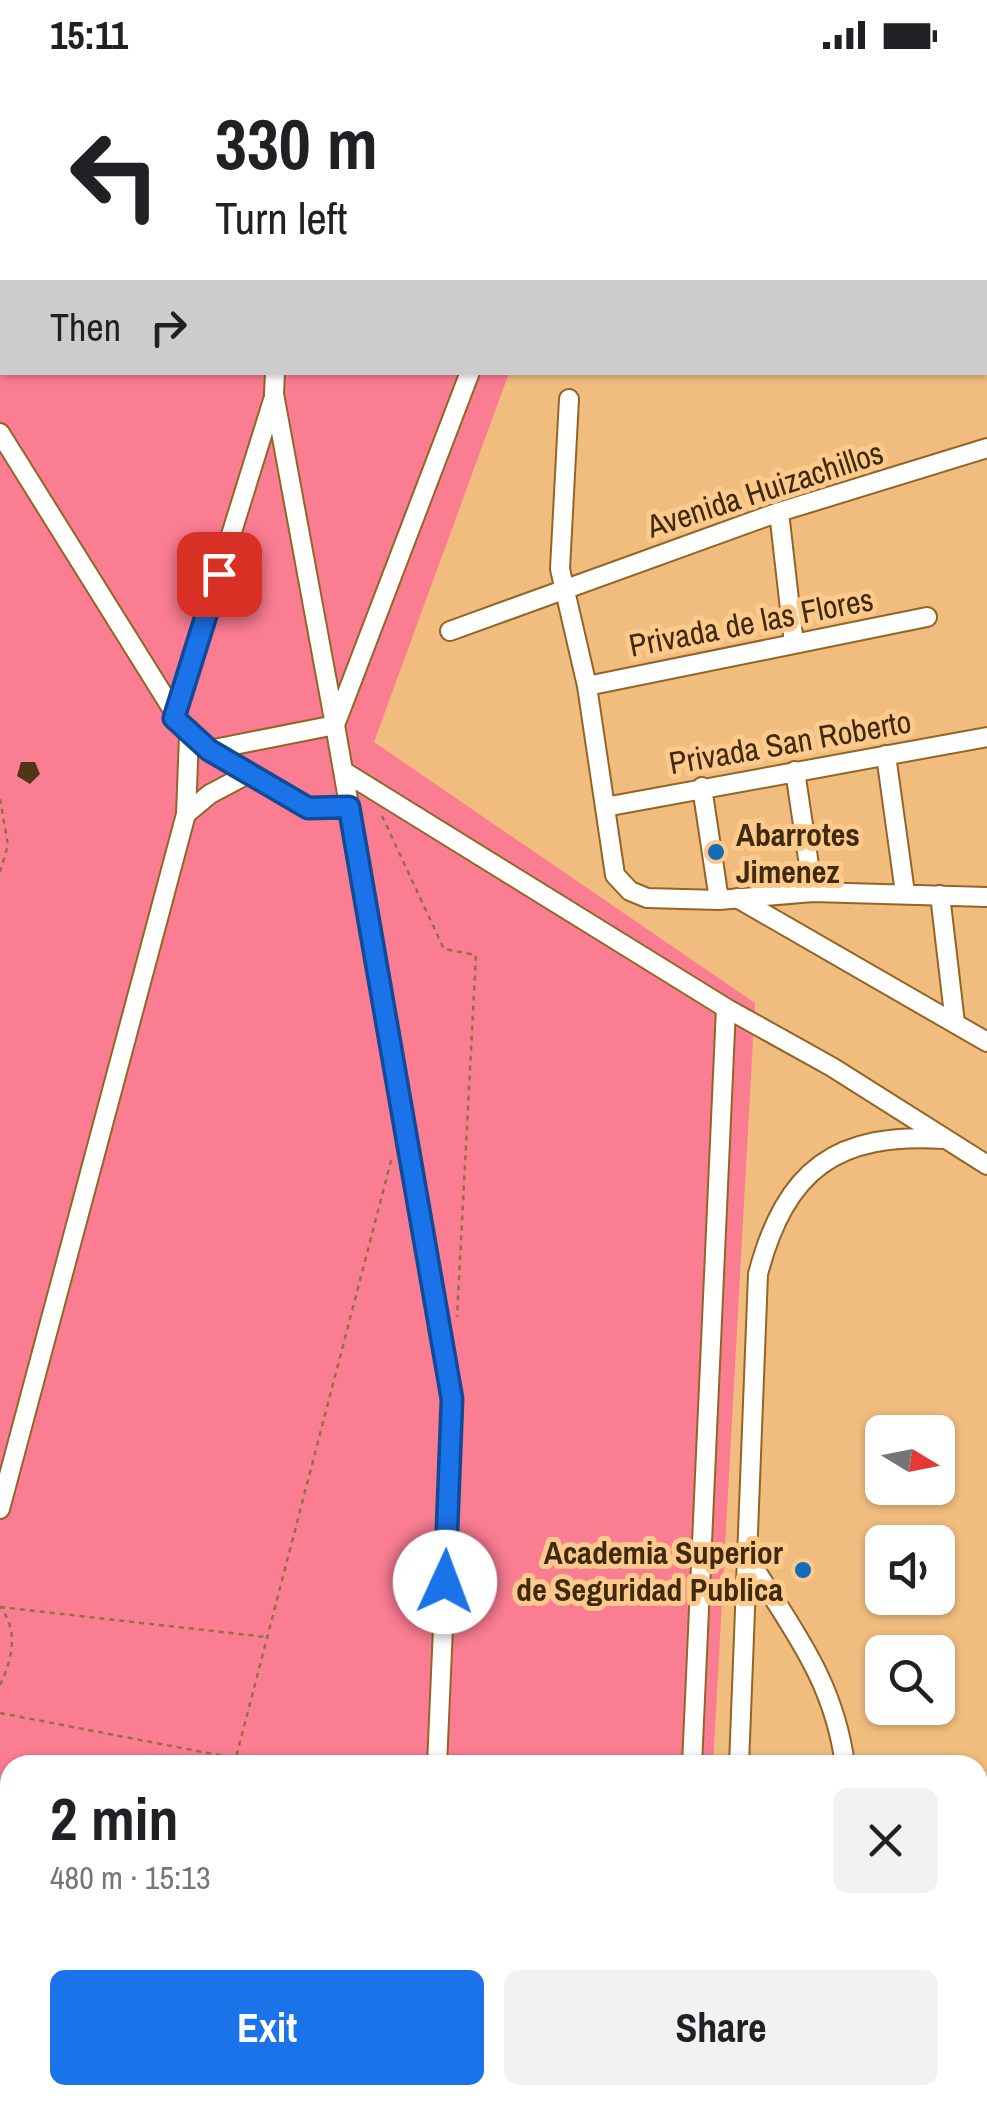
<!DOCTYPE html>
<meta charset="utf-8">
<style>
body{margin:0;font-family:"Archivo Narrow",sans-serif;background:#f2f2f2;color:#202124;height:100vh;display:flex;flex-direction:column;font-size:38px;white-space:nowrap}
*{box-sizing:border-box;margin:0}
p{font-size:32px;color:#757577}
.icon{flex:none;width:55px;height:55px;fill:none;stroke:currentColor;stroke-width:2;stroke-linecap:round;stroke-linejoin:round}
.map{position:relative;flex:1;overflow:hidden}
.panel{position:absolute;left:0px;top:1685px;width:988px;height:350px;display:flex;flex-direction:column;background:#fff;border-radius:30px 30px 0 0;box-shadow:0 2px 8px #0004}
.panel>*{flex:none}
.guide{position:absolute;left:0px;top:0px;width:988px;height:305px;box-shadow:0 2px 8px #0004;background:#fff;color:#202124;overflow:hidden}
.needle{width:65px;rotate:100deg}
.controls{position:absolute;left:865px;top:1345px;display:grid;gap:20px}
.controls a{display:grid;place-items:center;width:90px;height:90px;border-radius:15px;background:#fff;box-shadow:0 2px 8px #0004;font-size:50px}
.pin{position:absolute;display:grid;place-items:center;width:85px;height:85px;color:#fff;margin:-42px;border-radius:20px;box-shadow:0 5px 15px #0006}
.me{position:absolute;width:110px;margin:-55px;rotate:2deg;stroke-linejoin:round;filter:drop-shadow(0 0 8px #0008)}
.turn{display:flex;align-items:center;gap:35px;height:210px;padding:0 50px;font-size:45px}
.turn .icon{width:130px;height:130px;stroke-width:2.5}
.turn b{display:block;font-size:70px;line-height:85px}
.then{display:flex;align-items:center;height:95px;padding:0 50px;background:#0003;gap:20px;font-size:38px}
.round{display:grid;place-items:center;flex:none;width:105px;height:105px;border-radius:15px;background:#f2f2f2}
.headline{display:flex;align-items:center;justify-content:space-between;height:170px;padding:0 50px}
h1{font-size:60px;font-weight:700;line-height:75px}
.primary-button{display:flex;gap:20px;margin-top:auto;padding:20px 50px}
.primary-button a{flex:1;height:115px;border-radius:15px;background:#1a73e8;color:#fff;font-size:40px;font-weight:700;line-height:115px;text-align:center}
.primary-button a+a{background:#f2f2f2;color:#202124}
.status{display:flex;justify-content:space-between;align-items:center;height:70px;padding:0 50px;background:#fff;direction:ltr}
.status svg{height:28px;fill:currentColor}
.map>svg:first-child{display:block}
</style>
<div class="status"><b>15:11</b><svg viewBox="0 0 49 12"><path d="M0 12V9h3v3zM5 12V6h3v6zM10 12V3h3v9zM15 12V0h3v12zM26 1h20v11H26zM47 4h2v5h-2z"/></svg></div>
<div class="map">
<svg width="987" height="2035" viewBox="0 0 987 2035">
<rect width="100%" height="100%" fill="#f0bd7e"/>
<!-- green -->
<path fill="#fb7d92" d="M0,0H939L2,2V302L509,303L374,672L755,933L713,1695H10V2025H695L694,2035H0Z"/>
<!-- building -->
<path fill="#4f3615" d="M21,692H35L40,704L30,714L17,706Z"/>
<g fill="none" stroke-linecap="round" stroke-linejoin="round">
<defs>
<path id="minor" d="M451,2L455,0
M605,2L606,0
M735,2L737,0
M888,2L893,0
M0,53L2,54
M0,103L2,104
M0,257L2,253
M0,291L2,290
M569,329L560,499L587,616L615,805L630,821L647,828L719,830L813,822L987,827
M0,363L189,666L308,738L349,737
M779,442L794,574
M450,561L779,442L987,378
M587,616L927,547
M174,648L273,330
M209,680L335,655L274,324L275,302
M886,685L905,823
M343,701L726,938L692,1695
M795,701L813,822
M702,717L719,830
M605,737L987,667
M186,744L210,724L246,705
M940,825L955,953
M737,828L987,972
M726,938L832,997L987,1095
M0,1439L186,744L189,666
M748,1488C792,1559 834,1610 845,1695
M437,1695L453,1329L335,655L470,302
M739,1695L758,1204C786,1099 836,1062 945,1069
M423,2035L424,2025
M677,2035V2025
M727,2035V2025"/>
</defs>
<!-- minor casing -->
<use href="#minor" stroke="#936524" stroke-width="22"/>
<!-- path -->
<path stroke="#927043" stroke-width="2.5" stroke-dasharray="5 5" stroke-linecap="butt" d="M50,2L53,0
M0,78H2
M0,729L8,775L0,802
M382,746L444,879L476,885L457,1247
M0,1537L266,1567
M0,1615C12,1590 19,1562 1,1538
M0,1643L234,1688
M234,1695L392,1087
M145,2035L148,2025"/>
<!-- minor -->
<use href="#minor" stroke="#fff" stroke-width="18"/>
</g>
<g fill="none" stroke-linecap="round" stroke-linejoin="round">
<defs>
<path id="route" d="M219,504L174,648L209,680L308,738L349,737L452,1329L445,1512"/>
</defs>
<!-- route casing -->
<use href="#route" stroke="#114b97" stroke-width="25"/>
<!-- route -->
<use href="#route" stroke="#1a73e8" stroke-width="18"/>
</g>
<!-- markers -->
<g fill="#156cb9" stroke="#feca8b" stroke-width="4">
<circle cx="716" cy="782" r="10"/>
<circle cx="803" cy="1500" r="10"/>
</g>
<g text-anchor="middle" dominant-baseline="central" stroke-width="10" stroke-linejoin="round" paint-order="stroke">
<!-- street labels -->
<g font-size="32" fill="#3e2a0f" stroke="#feca8b">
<text transform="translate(765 419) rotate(-18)">Avenida Huizachillos</text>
<text transform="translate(751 552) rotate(-11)">Privada de las Flores</text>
<text transform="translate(790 672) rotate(-10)">Privada San Roberto</text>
</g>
<!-- poi labels -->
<g font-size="32" font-weight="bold" fill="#3e2a0f" stroke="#feca8b" text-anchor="start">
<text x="736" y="764">Abarrotes<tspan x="736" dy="37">Jimenez</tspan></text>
<text x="783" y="1482" text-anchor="end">Academia Superior<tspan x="783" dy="37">de Seguridad Publica</tspan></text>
</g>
</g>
</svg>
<div class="controls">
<a><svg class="needle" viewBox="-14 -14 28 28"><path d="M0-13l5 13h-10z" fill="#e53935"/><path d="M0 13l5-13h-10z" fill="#757577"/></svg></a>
<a><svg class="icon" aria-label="sound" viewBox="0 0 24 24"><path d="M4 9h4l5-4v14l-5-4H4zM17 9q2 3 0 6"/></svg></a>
<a><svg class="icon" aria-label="search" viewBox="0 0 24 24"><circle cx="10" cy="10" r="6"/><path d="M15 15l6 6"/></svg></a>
</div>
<div class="pin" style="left:219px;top:504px;background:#d93025"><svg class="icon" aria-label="arrive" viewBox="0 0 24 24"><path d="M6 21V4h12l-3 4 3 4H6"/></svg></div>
<svg class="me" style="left:445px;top:1512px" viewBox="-20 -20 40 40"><circle r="19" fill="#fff"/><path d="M0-13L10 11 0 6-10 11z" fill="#1a73e8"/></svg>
<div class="guide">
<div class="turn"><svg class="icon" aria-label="left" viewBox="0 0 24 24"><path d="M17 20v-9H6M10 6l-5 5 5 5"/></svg><div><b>330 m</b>Turn left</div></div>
<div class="then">Then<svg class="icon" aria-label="right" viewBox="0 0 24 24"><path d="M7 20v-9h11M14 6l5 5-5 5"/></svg></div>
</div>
<section class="panel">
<div class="headline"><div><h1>2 min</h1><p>480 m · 15:13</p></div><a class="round"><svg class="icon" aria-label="close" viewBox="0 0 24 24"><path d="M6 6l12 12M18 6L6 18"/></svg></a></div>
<div class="primary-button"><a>Exit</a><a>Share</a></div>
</section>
</div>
